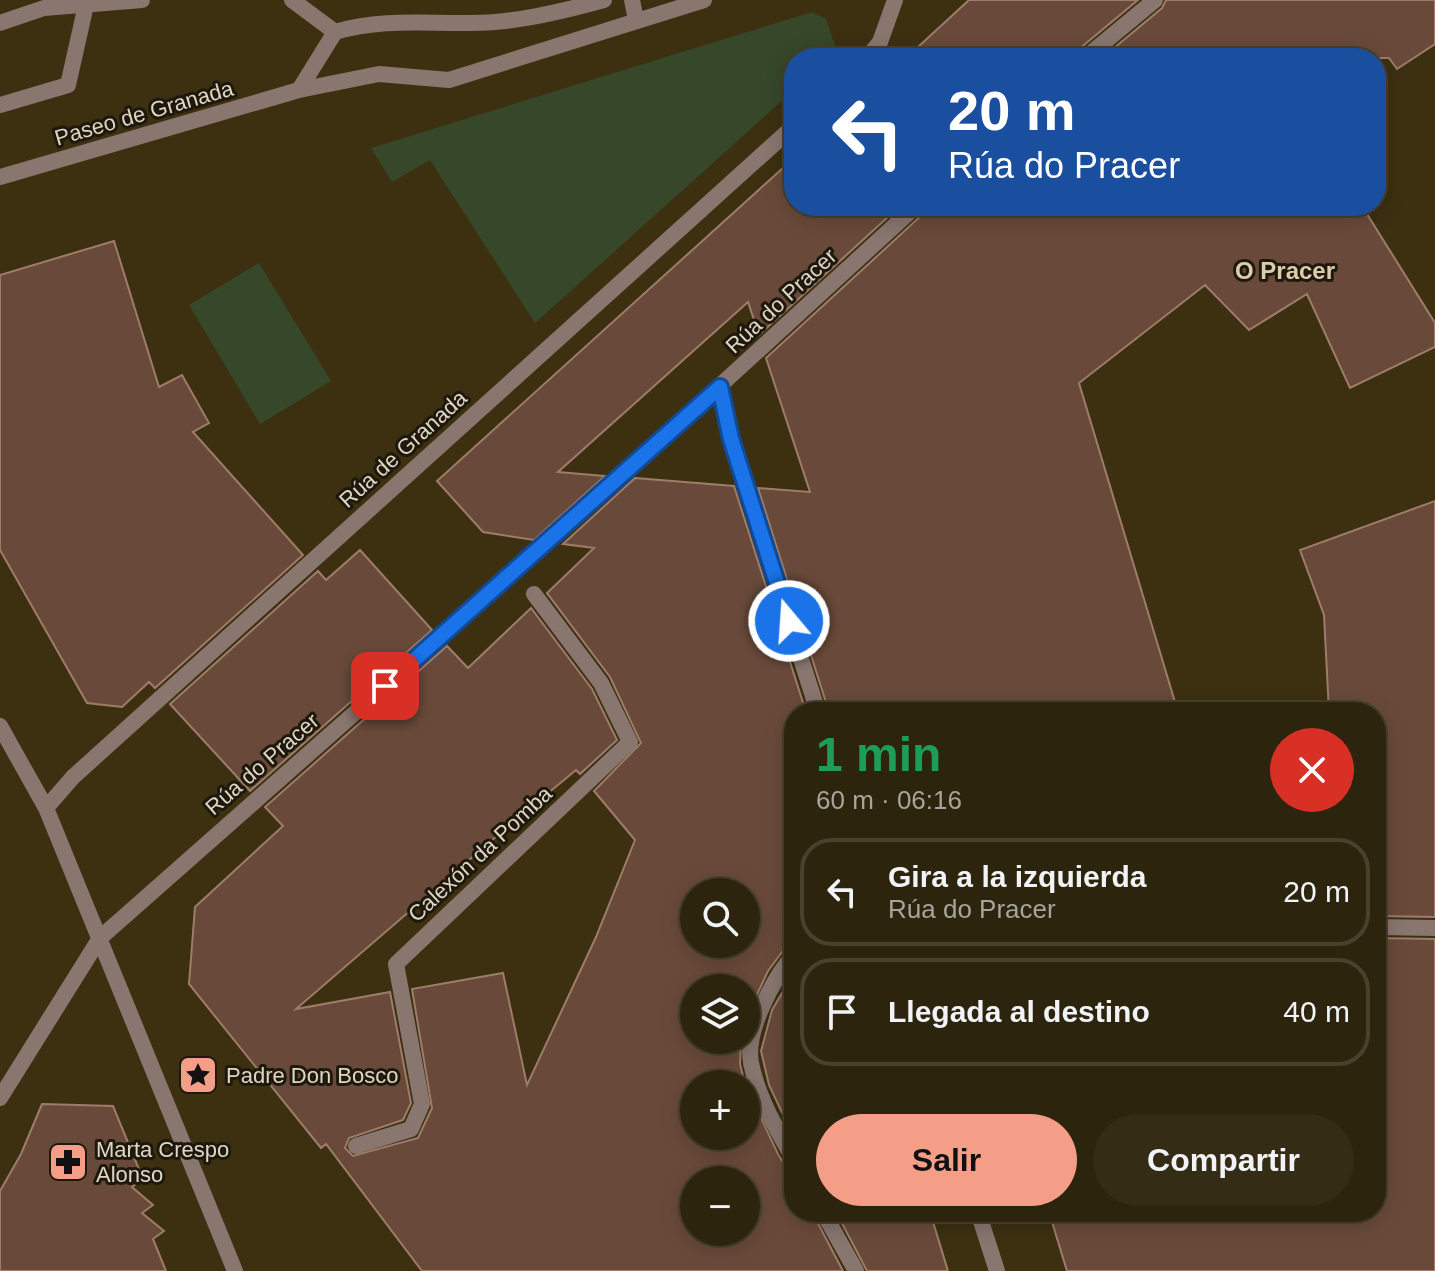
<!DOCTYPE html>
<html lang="es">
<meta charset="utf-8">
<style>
body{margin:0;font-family:Arial,sans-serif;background:#352c16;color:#f1f3f6;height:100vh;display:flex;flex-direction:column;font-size:30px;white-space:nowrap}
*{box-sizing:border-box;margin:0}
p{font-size:26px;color:#a7a49d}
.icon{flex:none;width:44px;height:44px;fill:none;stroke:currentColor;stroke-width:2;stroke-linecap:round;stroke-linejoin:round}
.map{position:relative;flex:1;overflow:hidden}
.panel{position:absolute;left:784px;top:702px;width:602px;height:520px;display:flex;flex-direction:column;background:#2d240d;border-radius:32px;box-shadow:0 4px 20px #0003,0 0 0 2px #48412e}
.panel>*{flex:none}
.hud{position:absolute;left:784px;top:48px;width:602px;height:168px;border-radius:32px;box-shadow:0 4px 20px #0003,0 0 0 2px #48412e;background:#1a4fa0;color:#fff;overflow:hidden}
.tools{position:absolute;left:680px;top:878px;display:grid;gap:16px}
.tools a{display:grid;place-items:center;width:80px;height:80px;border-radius:50%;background:#2d240d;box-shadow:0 4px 20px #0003,0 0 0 2px #48412e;font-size:40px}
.pin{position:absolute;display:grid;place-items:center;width:68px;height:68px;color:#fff;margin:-34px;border-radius:16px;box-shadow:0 4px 12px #0006}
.me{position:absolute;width:88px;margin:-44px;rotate:342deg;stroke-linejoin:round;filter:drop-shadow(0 0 6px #0008)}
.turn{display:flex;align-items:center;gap:28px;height:168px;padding:0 32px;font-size:36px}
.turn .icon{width:104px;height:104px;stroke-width:2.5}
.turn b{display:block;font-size:56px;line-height:68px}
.round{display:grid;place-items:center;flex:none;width:84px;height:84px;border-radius:42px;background:#352c16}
.overview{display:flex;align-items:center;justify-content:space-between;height:136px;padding:0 32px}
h1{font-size:48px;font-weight:700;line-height:60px;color:#1e9e55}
.cta{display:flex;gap:16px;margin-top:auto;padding:16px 32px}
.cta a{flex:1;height:92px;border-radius:48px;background:#f49e88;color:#111;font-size:32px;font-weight:700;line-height:92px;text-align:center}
.cta a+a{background:#352c16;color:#f1f3f6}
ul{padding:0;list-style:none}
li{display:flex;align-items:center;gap:24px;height:108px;margin:0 16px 12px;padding:0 16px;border:4px solid #48412e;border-radius:32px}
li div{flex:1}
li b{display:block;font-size:30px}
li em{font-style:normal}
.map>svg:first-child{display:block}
</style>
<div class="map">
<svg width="1435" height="1271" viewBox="0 0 1435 1271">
<rect width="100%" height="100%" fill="#3c3011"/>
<!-- green -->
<path fill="#37472a" d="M812,12L826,19L837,52L830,58H794V90L535,323L430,160L392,182L371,148Z
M259,263L331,381L260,424L189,305Z"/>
<!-- building -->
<path fill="#694a3a" stroke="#9d7c6a" stroke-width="2" fill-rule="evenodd" d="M969,0H1138L1078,50L1074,58H906Z
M1166,0H1435V44L1397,69L1389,58H1102L1162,8Z
M794,158V206H900L759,335L748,302L558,472L605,476L534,540L483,532L437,481Z
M927,206H1362L1435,323V347L1350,388L1307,294L1249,330L1205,285L1079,383L1178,712H829L758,488L810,492L766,358L923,214Z
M114,241L159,387L182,375L209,423L193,432L303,555L155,688L149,682L122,707L87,703L0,550V275Z
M635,478L734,486L806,712H794V944L785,948L768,971L746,1018V988H694V1040H741L740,1064L745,1084H694V1136H746V1086L778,1154L785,1166L794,1171V1212H812L843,1271H422L326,1144L321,1148L189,984L195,907L283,826L265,807L447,646L468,668L531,608L592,689L617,740L580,774L576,770L512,823L296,1009L390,992L411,1103L403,1120L349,1138L345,1148L353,1156L418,1138L432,1108L412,989L503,973L527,1085L596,937L635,840L594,791L641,743L610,677L547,593L594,548L563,544ZM694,892H746V944H694ZM694,1180H746V1232H694Z
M1435,501V917L1376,916V712H1329L1324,615L1300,550Z
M360,550L432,630L250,791L170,704L318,571L326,580Z
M1376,938L1435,939V1271H1067L1049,1212H1376Z
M794,973V1138L769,1085L761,1051L772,1010Z
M42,1104L113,1106L143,1179L132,1187L153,1205L142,1213L164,1231L153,1239L166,1271H0V1191L21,1154Z
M836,1212H930L948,1271H867Z"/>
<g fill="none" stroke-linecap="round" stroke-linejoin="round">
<!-- lane -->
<path stroke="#88766f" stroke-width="16" d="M632,0L636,20
M299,90L379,74L449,80L704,0"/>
<!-- street -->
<path stroke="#88766f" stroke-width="16" d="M0,23L44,8L142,0
M335,32C388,16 440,26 495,22C532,19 568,10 604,0
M867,58L880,42L895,0
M1085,58L1155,0
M0,105L68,85L86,5
M0,177L299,90L335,32L292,0
M720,387L731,439L818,712
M0,726L46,808L235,1271
M46,808L73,777L794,126
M1376,927L1435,928
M794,955C773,978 745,1032 751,1063C758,1098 777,1130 794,1160
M0,1098L100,938L571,522L916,206
M356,1146L411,1129L422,1104L396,964L630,742L601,683L534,594
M823,1212L856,1271
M978,1212L997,1271"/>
</g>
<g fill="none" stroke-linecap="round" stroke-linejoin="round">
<defs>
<path id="route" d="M385,686L720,387L731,439L789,621"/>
</defs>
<!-- route casing -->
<use href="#route" stroke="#114b97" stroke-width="20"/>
<!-- route -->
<use href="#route" stroke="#1a73e8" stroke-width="14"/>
</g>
<!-- icons -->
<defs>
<symbol id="sight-square" viewBox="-11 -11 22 22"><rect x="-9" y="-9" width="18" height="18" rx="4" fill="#f49e88" stroke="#1e190c"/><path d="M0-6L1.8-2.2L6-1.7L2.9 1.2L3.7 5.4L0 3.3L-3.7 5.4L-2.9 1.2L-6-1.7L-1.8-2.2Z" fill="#111"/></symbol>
<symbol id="pharmacy-square" viewBox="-11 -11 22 22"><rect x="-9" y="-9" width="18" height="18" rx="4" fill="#f49e88" stroke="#1e190c"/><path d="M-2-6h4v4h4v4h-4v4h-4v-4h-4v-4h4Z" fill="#111"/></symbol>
</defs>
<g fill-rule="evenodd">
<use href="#sight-square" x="176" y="1053" width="44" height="44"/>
<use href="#pharmacy-square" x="46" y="1140" width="44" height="44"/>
</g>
<g text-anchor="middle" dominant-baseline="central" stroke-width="6" stroke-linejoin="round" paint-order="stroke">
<!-- street labels -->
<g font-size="22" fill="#ded7c5" stroke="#1e190c">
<text transform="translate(144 113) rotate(-16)">Paseo de Granada</text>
<text transform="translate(781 301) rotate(-43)">Rúa do Pracer</text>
<text transform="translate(403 449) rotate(-42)">Rúa de Granada</text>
<text transform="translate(262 764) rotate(-41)">Rúa do Pracer</text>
<text transform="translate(480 854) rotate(-43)">Calexón da Pomba</text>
</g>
<!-- poi labels -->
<g font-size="22" fill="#ded7c5" stroke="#1e190c" text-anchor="start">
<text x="226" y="1075">Padre Don Bosco</text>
<text x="96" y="1149">Marta Crespo<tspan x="96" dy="25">Alonso</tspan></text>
</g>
<!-- neighbourhood labels -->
<g font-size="24" font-weight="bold" fill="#dccdaa" stroke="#1e190c">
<text x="1285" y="270">O Pracer</text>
</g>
</g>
</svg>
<div class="tools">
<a><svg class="icon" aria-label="search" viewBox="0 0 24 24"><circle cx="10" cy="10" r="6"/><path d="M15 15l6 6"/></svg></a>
<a><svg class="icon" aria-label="layers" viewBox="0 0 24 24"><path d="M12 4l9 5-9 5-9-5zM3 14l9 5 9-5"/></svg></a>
<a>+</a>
<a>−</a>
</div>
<div class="pin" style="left:385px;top:686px;background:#d93025"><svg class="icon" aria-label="arrive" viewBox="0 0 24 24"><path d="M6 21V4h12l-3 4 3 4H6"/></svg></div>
<svg class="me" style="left:789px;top:621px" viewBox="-20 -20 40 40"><circle r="17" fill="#1a73e8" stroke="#fff" stroke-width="3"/><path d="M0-11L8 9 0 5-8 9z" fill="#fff"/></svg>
<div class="hud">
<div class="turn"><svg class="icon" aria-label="left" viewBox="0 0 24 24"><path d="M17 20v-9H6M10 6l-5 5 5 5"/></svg><div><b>20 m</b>Rúa do Pracer</div></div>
</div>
<section class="panel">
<div class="overview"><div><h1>1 min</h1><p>60 m · 06:16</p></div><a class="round" style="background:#d93025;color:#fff"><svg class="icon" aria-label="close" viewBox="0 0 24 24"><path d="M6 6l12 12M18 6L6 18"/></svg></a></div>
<ul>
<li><svg class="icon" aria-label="left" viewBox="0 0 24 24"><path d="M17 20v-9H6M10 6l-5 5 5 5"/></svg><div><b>Gira a la izquierda</b><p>Rúa do Pracer</p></div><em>20 m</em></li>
<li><svg class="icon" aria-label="arrive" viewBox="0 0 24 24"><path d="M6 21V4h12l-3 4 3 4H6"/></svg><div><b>Llegada al destino</b></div><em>40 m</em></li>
</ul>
<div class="cta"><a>Salir</a><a>Compartir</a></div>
</section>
</div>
